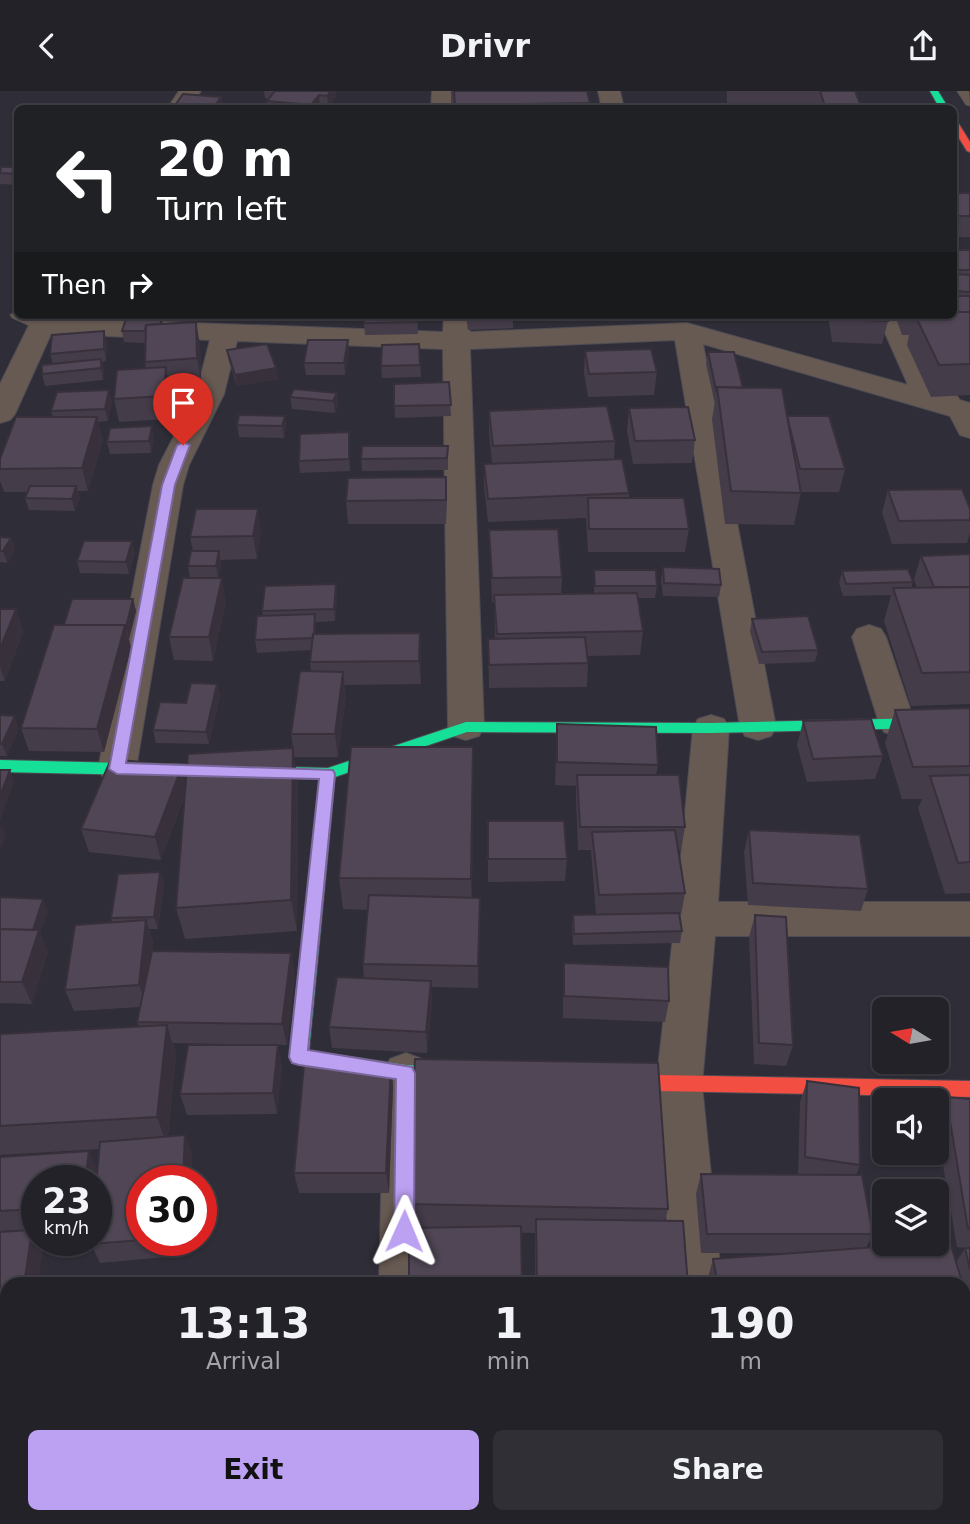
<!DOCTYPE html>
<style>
body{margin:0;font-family:"DejaVu Sans",sans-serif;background:#2f2f35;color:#f1f3f6;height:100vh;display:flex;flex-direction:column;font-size:26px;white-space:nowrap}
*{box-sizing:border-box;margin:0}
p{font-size:23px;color:#a3a4a8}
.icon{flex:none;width:38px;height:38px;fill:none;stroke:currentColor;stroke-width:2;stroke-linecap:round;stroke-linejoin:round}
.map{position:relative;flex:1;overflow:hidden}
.side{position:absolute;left:0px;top:1186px;width:971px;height:247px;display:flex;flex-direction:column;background:#232229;border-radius:21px 21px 0 0;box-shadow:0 2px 5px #0004,0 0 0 2px #403f46}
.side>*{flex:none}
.guide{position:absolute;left:14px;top:14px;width:943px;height:214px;border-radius:10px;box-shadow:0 2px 5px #0004,0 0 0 2px #403f46;background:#202124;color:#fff;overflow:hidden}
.needle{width:46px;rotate:281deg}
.tools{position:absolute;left:872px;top:906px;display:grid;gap:14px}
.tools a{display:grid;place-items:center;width:77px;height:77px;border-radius:10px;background:#232229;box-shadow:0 2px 5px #0004,0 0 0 2px #403f46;font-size:35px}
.speed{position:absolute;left:21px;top:1074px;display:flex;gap:14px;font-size:35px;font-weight:700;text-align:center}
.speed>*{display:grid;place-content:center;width:91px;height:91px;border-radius:50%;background:#232229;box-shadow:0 2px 5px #0004,0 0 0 2px #403f46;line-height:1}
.speed small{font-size:18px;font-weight:400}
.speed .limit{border:10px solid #d22;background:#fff;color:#111}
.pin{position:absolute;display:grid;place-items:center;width:60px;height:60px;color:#fff;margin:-72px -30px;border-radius:50% 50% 50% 0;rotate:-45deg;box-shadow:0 0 7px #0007}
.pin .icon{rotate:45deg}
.me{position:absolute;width:77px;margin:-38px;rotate:1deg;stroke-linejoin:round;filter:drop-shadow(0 0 5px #0008)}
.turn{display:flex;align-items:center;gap:24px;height:147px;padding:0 28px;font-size:32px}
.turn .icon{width:91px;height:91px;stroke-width:2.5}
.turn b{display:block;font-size:49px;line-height:60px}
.then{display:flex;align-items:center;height:66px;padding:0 28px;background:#0003;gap:14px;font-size:26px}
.eta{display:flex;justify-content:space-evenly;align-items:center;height:119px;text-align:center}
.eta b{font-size:42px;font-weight:700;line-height:49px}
.button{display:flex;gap:14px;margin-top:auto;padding:14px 28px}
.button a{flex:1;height:80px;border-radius:10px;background:#bca0f2;color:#111;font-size:28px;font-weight:700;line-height:80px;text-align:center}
.button a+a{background:#2f2f35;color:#f1f3f6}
header{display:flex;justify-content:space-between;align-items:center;height:91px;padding:0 28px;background:#232229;font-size:32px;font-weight:700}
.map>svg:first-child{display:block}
</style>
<header><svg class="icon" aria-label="back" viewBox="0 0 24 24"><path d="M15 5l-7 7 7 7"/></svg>Drivr<svg class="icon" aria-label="share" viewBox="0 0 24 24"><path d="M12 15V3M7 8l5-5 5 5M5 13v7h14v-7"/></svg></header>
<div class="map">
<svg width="970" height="1433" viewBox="0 0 970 1433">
<rect width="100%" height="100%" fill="#2f2d37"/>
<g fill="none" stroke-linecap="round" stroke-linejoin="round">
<defs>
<path id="lane" d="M957,0H969L970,15L966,14Z
M18,219V224H31L51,236L43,241L12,227L10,224Z"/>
<path id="street" d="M179,0H201L188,18H167Z
M432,0H454L453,18H431Z
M598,0H620L624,18H602Z
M34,224H60L59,227L443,241L444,224H468L470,241L687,232L908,294L877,224H903L940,302L957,305L960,309L970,312V347L960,344L950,325L703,253L776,636L771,645L758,649L745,645L740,636L675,249L470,258L484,636L479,645L466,649L453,645L448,636L443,258L237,250L224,303L189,374L183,394L136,678L130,688L117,692L104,688L98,678L153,394L159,374L196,303L210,249L51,243L15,323L10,329L0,332V293Z
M869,534L881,538L886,546L915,632L910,641L897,645L884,641L879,632L852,546L857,538Z
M711,624L724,628L729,637L718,811H970V845H715L702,994L722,1194H672L656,994L675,828L693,637L698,628Z
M406,962L422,968L428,982L429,1194H379L384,982L390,968Z
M964,1290H970V1342H964Z
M374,1426H430V1433H374Z
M692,1426H748V1433H692Z"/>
<path id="fast" d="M930,0H938L949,18H940Z
M970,626V636L711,642L467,641L335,686L309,960L406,974L465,976L471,978L474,984L471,990L465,992L406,990L293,972L290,966L320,688L0,681V669L328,677L466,631L711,632Z"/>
<path id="jam" d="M954,29L957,30L970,51V61L967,60L954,39Z
M606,983L970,990V1006L606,999L599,997L597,991L599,985Z"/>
</defs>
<!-- lane casing -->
<use href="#lane" stroke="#4d4b54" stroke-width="1"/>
<!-- street casing -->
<use href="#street" stroke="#4d4b54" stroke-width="2"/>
<!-- fast casing -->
<use href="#fast" stroke="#4d4b54" stroke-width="2"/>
<!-- jam casing -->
<use href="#jam" stroke="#4d4b54" stroke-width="2"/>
<!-- lane -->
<use href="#lane" fill="#675a53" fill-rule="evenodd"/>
<!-- street -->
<use href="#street" fill="#675a53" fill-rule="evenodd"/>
<!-- fast -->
<use href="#fast" fill="#16e098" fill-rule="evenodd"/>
<!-- jam -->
<use href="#jam" fill="#f24e42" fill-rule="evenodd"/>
</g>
<!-- wall -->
<path fill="#453c49" d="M264,0H336V5L328,15L320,14L317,18H268L267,10L269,8L265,7Z
M451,0H587L589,16L591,18H455V14L454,18V13H451Z
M727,0H855L862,18H776V15L727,14Z
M221,6L223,16L222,18H176V13Z
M18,76V94L0,93V77Z
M954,102H970V146H954Z
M954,159H970V304L931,306L907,254L909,244H902L896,227V224H954Z
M417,224L418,243L365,244L364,232Z
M466,224H513V237L468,239Z
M828,224H886L888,230L882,253L832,251Z
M162,228L163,233L200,253L201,289L169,292L170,299L168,328L119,331L114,308L146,278L145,271V252L124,251L122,240Z
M104,240L107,251L106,270L102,271L104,280L103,289L45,295L42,283L53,273L50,263Z
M419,253L421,286L382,287L381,275Z
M227,259L276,277L278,288L237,295L229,271Z
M585,260L657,281L654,304L588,306L584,282Z
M349,261L345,284H306L304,272Z
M708,261L743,297L787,325L845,378L839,401H801L794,434L725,433L712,328L715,311L706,273Z
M449,291L451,325L395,327L394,293Z
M109,299L112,311L108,330L98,331L103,349L88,400H78L80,407L75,420L29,419L25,407L27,401H4L0,390V368L53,326L51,320Z
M337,302L338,314L335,322L292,318L290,306Z
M629,317L695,349L692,372L633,373L627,340Z
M489,320L615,350L614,368L629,402V407L689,438L685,461H588L586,427L488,431L484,396V373L492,372L489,342Z
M285,325L286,337L284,347L239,346L237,334Z
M154,347L151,362L110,363L107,351Z
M350,353V380L300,382L299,370Z
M448,367V379L362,380L361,368Z
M888,399L970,418V442L967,452L892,453L882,422Z
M346,410H447L446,433H348Z
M489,439L562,486L561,503L594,502V479L657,495L655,507H638L643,540L640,564L588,565V572L587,596L489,597L488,548H495L494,511H492Z
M261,441L257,468L220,469L221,473L218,487L226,510L213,570L174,569L169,546L190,487L188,475L193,460L190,446Z
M0,446L11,447L15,459L7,472L0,471Z
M135,462L129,483L80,482L77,470Z
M970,463V613L911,615L884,530L891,504L843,505L839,492L842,480L913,491L911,497H917L914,488L921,465Z
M663,476L721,494L719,506L663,505L661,489Z
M337,506L335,530L316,531V543L421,565V593L344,594L346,604L338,666H294L298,689L297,840L185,848L176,817L185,704L161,769L89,761L81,738L186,692L293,657L291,643L311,580L310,571L311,559L257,562L255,549L263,525L262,520Z
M133,508L136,520L129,548L131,557L104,661L29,660L21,637L64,534Z
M0,518H16L23,541L5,590H0Z
M752,528L818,559L815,571L759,573L750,540Z
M217,593L220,605L209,653L156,652L153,639L186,612Z
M970,617V802L945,803L918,717L922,708H902L885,652L895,619Z
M0,624L19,637L7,665H0Z
M803,630L883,665L875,688L807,691L797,654Z
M557,633L658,674L656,684L685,736L681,759H678L685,802L681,824H680L682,840L680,852L573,854L572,836L573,824H596L591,759H578L576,707V695L555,694Z
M473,656L472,806L480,829L478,897L431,896L432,912L427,962L332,957L329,936L364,887L363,873L368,819L343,818L339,787Z
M488,730L567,768L565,790L488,791Z
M749,739L868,798L861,820L748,814L744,761Z
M160,781L164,793L158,838H149L153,851L152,863L291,862L295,884L287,954L173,952L176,964L168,1045L185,1044L192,1064L191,1090H142V1150H188L187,1164L100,1172L91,1153L96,1095L37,1090V1138L0,1140V1066L98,1079L100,1058L0,1064V943L139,936L137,931L140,916L74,920L65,899L112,831L111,827Z
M0,806L48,820L40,842L48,861L32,913L0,912Z
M755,824L793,954L786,975L754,973L749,846Z
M564,872L669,910L665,931L563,927V894Z
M391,974L393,995L389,1102H299L294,1082Z
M282,975L277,1023L187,1024L180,1003Z
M807,990L860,1074L856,1084L873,1143L866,1157L956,1171L965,1157L957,1156L936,1033V1025L946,1006L970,1008V1242L968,1241L964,1247V1194H706L713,1168L798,1162H701L696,1103L701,1083L798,1084L800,1011Z
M407,1113L668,1118L665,1130L688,1194H535V1142L409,1139Z
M0,1141L43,1158L7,1194V1222L0,1223Z
M7,1256V1382H0V1257Z
M529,1426H693L692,1429L698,1433H530Z
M817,1426H909L911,1433H818Z"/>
<!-- shaded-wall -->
<path fill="#38313c" d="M331,0H336V5L328,15L327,5Z
M319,4L320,14L317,18H312L311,14Z
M221,6L223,16L222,18H215L214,16Z
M196,231L200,253L201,289L197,267Z
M104,240L107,251L106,270L104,258Z
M348,249L349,261L345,284L344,272Z
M101,268L104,280L103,289L101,277Z
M166,276L170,299L168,328L164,305Z
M276,277L278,288L237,295L235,284Z
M109,299L112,311L108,330L105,318Z
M337,302L338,314L335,322L333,310Z
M285,325L286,337L284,347L282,335Z
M97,326L103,349L88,400L82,377Z
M152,335L154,347L151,362L149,350Z
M349,341L350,353V380L349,368Z
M76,395L80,407L75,420L72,408Z
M258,418L261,441L257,468L253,445Z
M11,447L15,459L7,472L3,460Z
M132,450L135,462L129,483L126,471Z
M219,460L221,473L218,487L216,475Z
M222,487L226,510L213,570L209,546Z
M336,493L337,506L335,530L334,518Z
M133,508L136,520L129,548L126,536Z
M16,518L23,541L5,590L0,576V558Z
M315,523L316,535V559L314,547Z
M125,534L131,557L104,661L97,638Z
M420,542L421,565V593L419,570Z
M343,581L346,604L338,666L335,643Z
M217,593L220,605L209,653L206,641Z
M15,625L19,637L7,665L2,653Z
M473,656V689L472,819L471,788Z
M293,657L298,689L297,840L291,809Z
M182,675L187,698L161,769L155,746Z
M10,679L14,691L0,730V705Z
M2,734L6,746L0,758V737Z
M160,781L164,793L158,838L154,826Z
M480,807V829L478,897V875Z
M43,808L48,820L40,842L48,861L32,913L22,891L30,846Z
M146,829L153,851L147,916L139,894Z
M291,862L295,884L287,954L282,933Z
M431,890L432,912L427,962L426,941Z
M167,934L176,964L167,1054L157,1026Z
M278,954L282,975L277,1023L273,1002Z
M391,974L393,995L389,1102L386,1082Z
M185,1044L192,1064L191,1090H183Z
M89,1060L98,1080L96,1090H85Z
M32,1139L37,1147V1150H38L43,1158L38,1194H24Z
M182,1150H188L187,1164Z
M144,1426H159L158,1433H143Z"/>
<!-- building -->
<path fill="#504655" stroke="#38313c" stroke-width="2" d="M275,0H331L327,5L319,4L311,14L267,10Z
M454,0H587L590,12L455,14Z
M820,0H855L862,18H826Z
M183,3L221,6L214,16L176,13Z
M590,16L591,18H486Z
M1,76H18V79L15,83L0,82Z
M954,102H970V125H954Z
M954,159H970V179H954Z
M954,183L970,184V201L954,200Z
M954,205H970V221H954Z
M954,221H970V273L939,274L915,224H954Z
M364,224H417V231L364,232Z
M836,224H886L888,230L836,228Z
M126,228H162L160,233L146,234L145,240H122Z
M196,231L197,267L145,271L146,234Z
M104,240V258L50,263L52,244Z
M308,249H348L344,272H304Z
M267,253L276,277L235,284L227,259Z
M419,253L420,274L381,275L382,254Z
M651,258L657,281L589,283L585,260Z
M708,261H734L743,297L717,296L716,299Z
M101,268V277L42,283V274Z
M166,276L164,305L114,308L117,279Z
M449,291L451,314L394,315V293Z
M717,296L782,297L801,402L731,400Z
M294,298L337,302L333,310L290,306Z
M109,299L105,318L51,320L57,301Z
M607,315L615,350L493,355L489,320Z
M688,316L695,349L635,350L629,317Z
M239,324L285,325L282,335L237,334Z
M787,325H829L845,378H800Z
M16,326H97L82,377L0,378V368Z
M152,335L149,350L107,351L110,337Z
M349,341V368L299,370L300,343Z
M362,355H448L447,367L361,368Z
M622,368L629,402L488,408L484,373Z
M446,386V409L346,410L348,387Z
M30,395H76L72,408L25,407Z
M962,398L970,418V429L899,430L888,399Z
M588,407H684L689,438H589Z
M196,418H258L253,445L190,446Z
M558,438L562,486L492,487L489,439Z
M0,446L11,447L3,460H0Z
M84,450H132L126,471L77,470Z
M191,460H219L216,475H188Z
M970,463V496H934L921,465Z
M663,476L719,478L721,494L664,492Z
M908,478L913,491L846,493L842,480Z
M594,479H656L657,495H595Z
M183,487H222L209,546H169Z
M336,493L334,518L262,520L265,495Z
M970,496V581L922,582L893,497Z
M637,502L643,540L497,543L494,504Z
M72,508H133L126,536L125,534H64Z
M0,518H16L0,558Z
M315,523L314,543H313V547L255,549L257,525Z
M808,525L818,559L762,561L752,528Z
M54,534H125L97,638L21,637Z
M420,542L419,570L310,571L313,543Z
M585,546L588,572L489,574L488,548Z
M300,580L343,581L335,643H291Z
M191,592L217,593L206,641L153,639L160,611L186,612Z
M970,617V675L913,676L895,619Z
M0,624L15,625L2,653H0Z
M871,628L883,665L813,668L803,630Z
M557,633L656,636L658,674L557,671Z
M351,656H473L471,788L339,787Z
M293,657L291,809L176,817L188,663Z
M111,668L182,675L155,746L81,738Z
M0,679H10L0,705Z
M577,684H679L685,736H580Z
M970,684V771L958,772L930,685Z
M488,730H564L567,768H488Z
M675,739L685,802L599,804L592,741Z
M749,739L860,744L868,798L753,792Z
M160,781L154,826L111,827L118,783Z
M369,804L480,807L478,875L363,873Z
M0,806L43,808L33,839L0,838Z
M679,822L682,840L574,843L573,824Z
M755,824L786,826L793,954L759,952Z
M146,829L139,894L65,899L75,834Z
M0,838L39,839L22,891H0Z
M152,860L291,862L282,933L137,931Z
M564,872L668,876L669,910L564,905Z
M337,886L431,890L426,941L329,936Z
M167,934L157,1026L0,1035V943Z
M188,954H278L273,1002L180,1003Z
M415,968L658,972L668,1118L407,1113Z
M304,974H391L386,1082H294Z
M807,990L859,997L860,1074L805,1066Z
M946,1006L970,1008V1138H968Z
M185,1044L183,1090H142V1149L91,1153V1150H96V1096L100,1051Z
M89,1060L85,1090H37V1118L0,1120V1066Z
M701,1083L862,1084L873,1143H707Z
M536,1128L683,1130L688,1194H537Z
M521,1135L522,1194H409V1137Z
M32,1139L24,1194H7V1204H0V1141Z
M950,1151L963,1194H718L713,1168L916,1153H936V1152Z
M965,1157H970V1179Z
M964,1199L970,1218V1233H964Z
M7,1256V1366L0,1367V1257Z
M43,1426H144L143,1433H42Z
M409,1426H514V1433H409Z
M833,1426H909L911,1433H834Z
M698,1429V1433H598Z"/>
<!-- route -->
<path fill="#bca0f2" stroke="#7a689d" stroke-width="2" d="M183,351L190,354L175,394L126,672L333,679L335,683L308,959L412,976L415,982L414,1140L412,1147L404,1150L397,1147L394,1140L396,988L299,974L292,972L289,966L319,688L117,683L109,678L162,394L177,354Z"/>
</svg>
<div class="tools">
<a><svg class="needle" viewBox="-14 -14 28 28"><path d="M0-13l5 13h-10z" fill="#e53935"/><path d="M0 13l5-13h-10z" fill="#a3a4a8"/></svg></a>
<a><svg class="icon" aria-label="sound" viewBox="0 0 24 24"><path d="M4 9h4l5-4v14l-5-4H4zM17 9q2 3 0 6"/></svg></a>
<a><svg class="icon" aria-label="layers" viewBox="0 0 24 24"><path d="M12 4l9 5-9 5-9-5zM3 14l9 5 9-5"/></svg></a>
</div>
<div class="speed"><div>23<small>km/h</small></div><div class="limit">30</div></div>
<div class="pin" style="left:183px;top:354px;background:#d93025"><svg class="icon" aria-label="arrive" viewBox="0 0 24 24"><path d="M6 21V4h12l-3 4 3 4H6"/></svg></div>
<svg class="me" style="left:404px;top:1140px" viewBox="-20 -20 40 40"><path d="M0-17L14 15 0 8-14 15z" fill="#bca0f2" stroke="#fff" stroke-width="4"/></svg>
<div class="guide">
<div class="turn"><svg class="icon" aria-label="left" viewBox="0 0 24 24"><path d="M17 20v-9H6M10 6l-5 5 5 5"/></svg><div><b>20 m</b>Turn left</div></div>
<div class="then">Then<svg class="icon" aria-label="right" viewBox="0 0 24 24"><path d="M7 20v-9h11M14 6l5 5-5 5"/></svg></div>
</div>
<section class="side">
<div class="eta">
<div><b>13:13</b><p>Arrival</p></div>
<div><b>1</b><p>min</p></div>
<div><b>190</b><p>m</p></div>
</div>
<div class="button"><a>Exit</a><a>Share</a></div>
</section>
</div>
